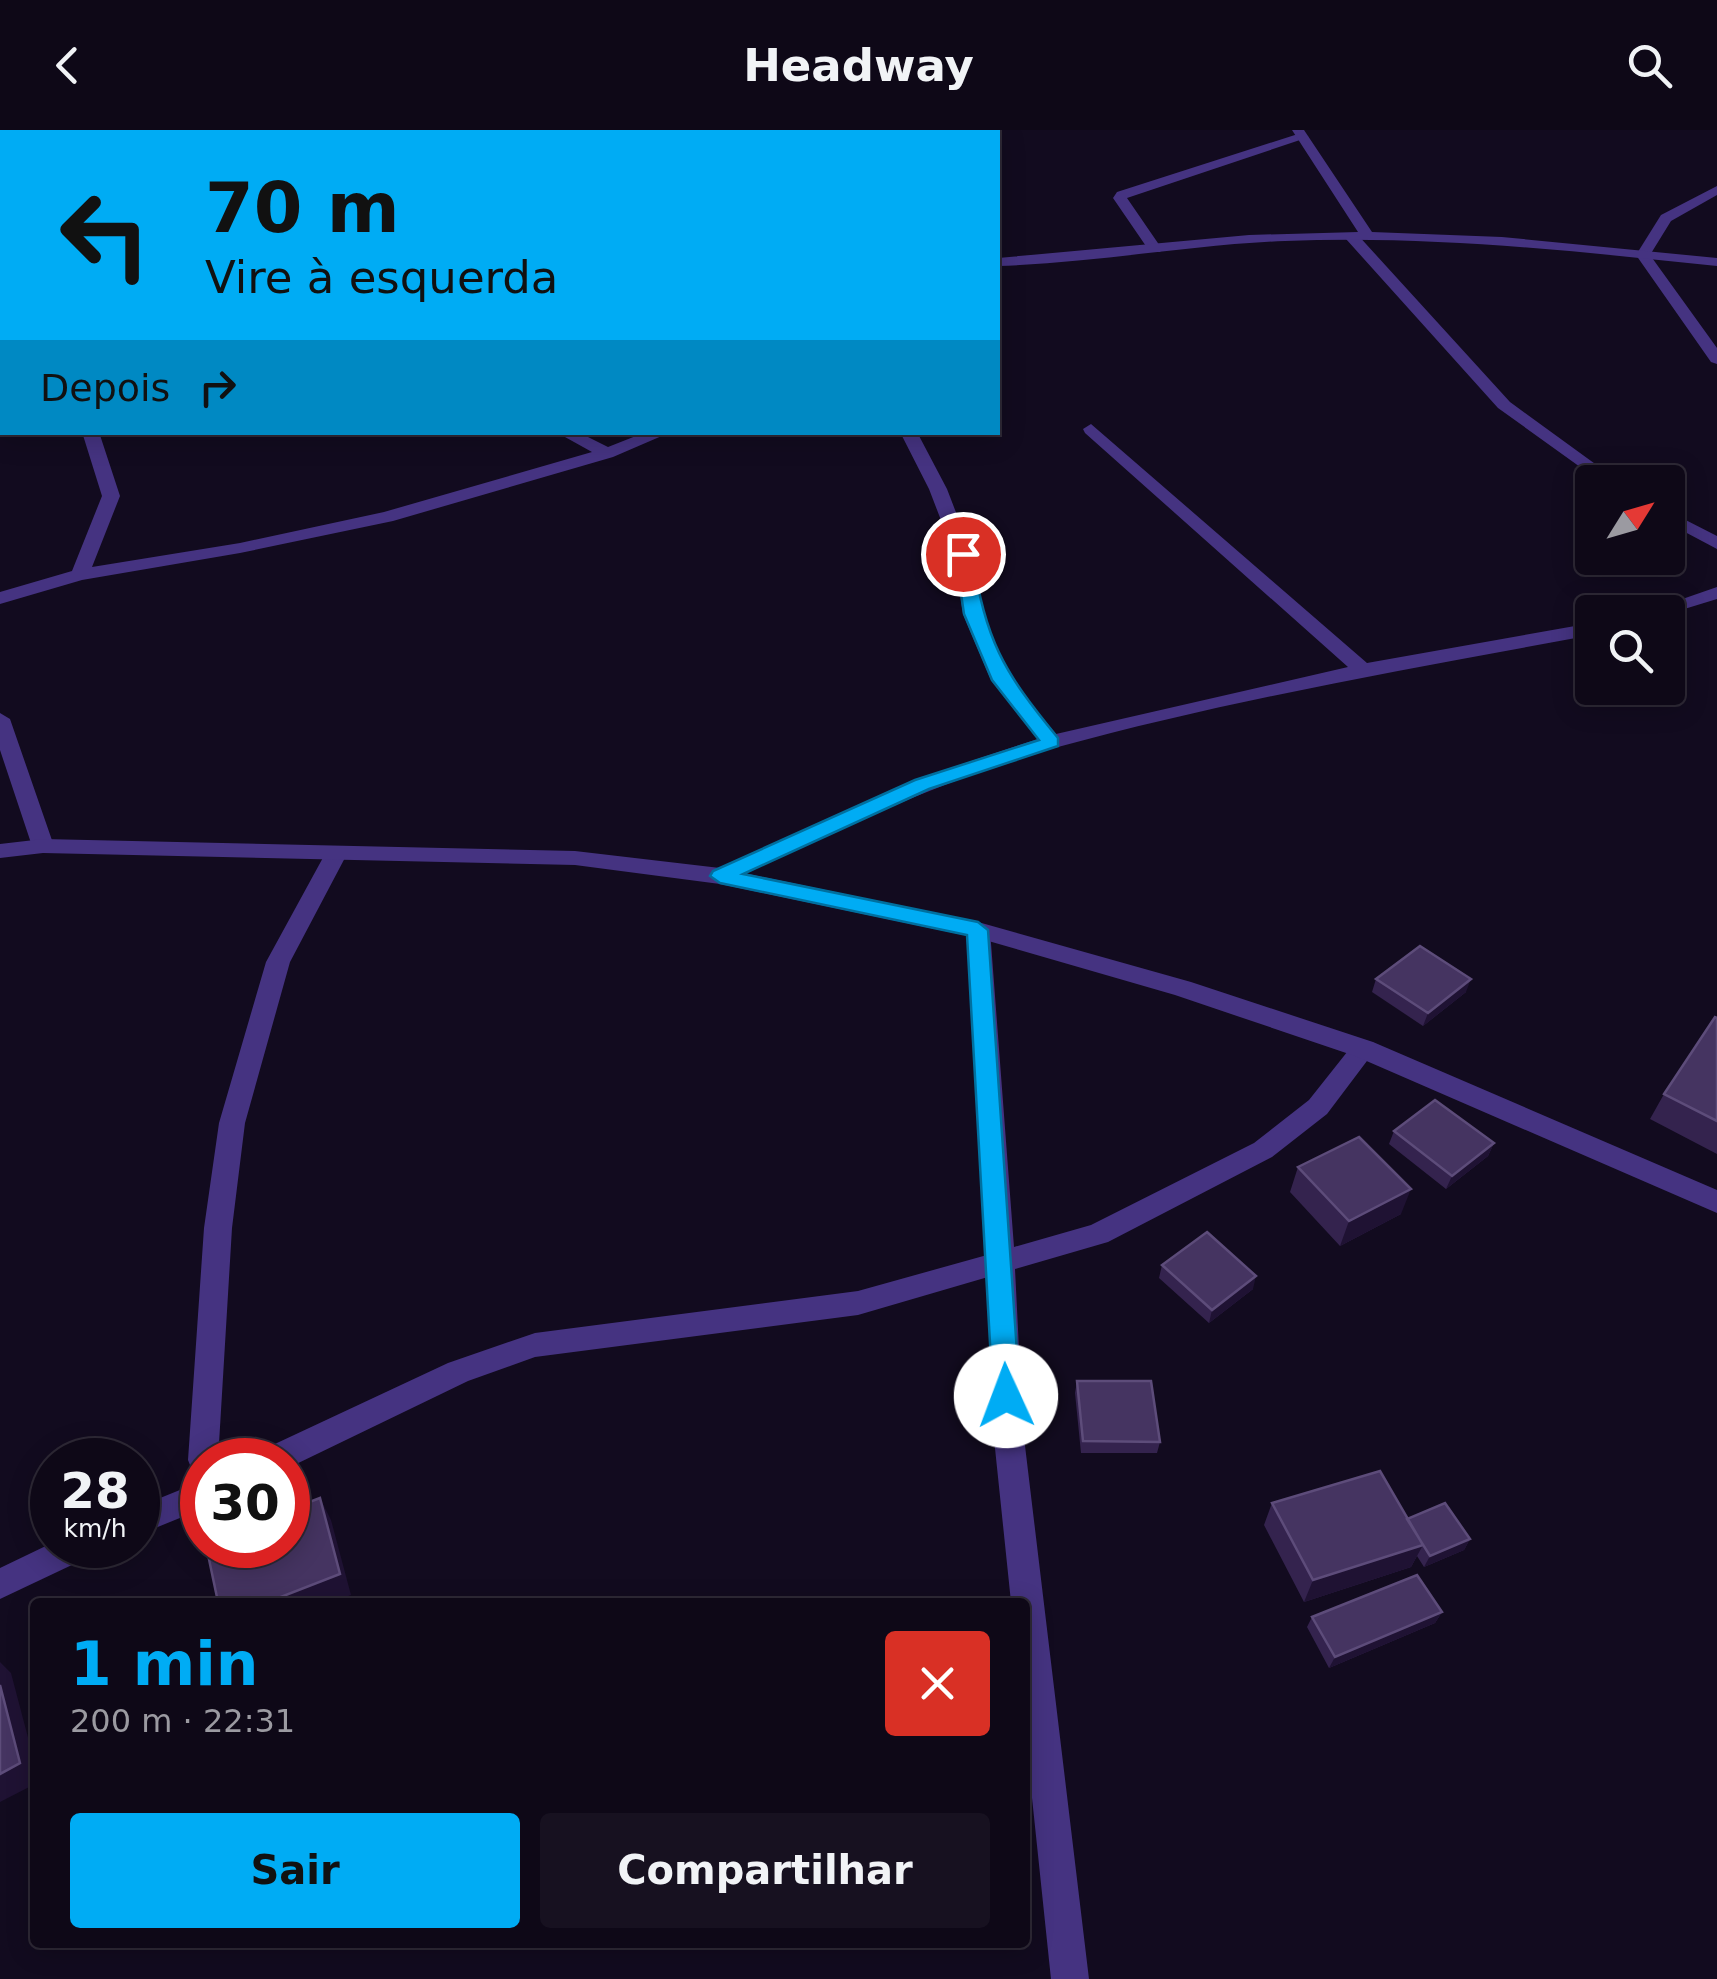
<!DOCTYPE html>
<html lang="pt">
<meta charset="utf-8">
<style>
body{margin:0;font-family:"DejaVu Sans",sans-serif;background:#171120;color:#f1f3f6;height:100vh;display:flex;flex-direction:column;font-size:38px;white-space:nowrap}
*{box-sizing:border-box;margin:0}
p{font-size:32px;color:#9b9aa1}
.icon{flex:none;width:55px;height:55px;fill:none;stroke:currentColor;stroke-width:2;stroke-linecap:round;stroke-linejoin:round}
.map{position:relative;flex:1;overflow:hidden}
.details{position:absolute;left:30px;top:1468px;width:1000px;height:350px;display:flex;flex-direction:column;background:#0e0817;border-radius:10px;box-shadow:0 5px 25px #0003,0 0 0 2px #2e2936}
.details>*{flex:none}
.hud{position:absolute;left:0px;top:0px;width:1000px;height:305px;box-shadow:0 5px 25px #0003,0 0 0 2px #2e2936;background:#00acf4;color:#111;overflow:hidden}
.needle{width:65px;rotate:53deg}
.buttons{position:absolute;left:1575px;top:335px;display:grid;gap:20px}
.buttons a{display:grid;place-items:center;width:110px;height:110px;border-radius:10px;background:#0e0817;box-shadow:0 5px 25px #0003,0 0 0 2px #2e2936;font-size:50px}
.speed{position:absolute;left:30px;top:1308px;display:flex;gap:20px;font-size:50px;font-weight:700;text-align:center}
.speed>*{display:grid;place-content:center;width:130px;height:130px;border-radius:50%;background:#0e0817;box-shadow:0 5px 25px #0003,0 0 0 2px #2e2936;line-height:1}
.speed small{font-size:25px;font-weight:400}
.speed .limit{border:15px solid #d22;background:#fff;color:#111}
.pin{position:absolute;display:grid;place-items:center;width:85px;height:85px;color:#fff;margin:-42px;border:5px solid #fff;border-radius:50%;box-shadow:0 2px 10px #0007}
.me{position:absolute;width:110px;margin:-55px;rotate:358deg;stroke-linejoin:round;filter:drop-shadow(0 0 8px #0008)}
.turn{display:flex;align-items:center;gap:35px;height:210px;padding:0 40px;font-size:45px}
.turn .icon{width:130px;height:130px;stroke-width:2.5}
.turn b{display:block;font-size:70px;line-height:85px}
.then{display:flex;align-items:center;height:95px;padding:0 40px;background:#0003;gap:20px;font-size:38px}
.round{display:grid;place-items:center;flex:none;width:105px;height:105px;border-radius:10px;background:#171120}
.summary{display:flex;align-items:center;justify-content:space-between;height:170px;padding:0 40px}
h1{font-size:60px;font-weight:700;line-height:75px;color:#00acf4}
.button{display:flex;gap:20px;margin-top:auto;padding:20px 40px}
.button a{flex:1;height:115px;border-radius:10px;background:#00acf4;color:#111;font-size:40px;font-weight:700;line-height:115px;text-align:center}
.button a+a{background:#171120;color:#f1f3f6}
header{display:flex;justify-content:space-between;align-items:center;height:130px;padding:0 40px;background:#0e0817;font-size:45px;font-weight:700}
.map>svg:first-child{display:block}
</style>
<header><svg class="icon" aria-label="back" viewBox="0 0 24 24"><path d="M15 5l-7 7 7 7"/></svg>Headway<svg class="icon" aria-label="search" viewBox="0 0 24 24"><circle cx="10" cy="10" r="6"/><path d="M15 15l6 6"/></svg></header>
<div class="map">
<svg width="1717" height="1849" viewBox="0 0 1717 1849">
<rect width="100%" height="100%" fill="#120b1f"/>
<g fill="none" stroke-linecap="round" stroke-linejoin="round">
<!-- minor -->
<path fill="#453381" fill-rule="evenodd" d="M284,0H302L303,2H285Z
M1298,4L1309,7L1127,68L1162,119L1160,122H1150L1113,68L1117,62Z
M1717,56V65L1671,91L1650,125L1717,218V234L1711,232L1636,125L1661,85Z
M1346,103H1356L1510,272L1620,352H1601L1498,278L1346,109Z
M1091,294L1367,533L1592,493V505C1414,538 1233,569 1058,617C943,648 836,702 728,751H712L709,746L712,741L914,650L1038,609L991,550L963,484L954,424L929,359L900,302H917L947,359L972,424L983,484L1010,549L1056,604L1348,537L1085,303L1083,299Z
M82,302H99L120,366L92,437L240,413L384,382L592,322L556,302H578L608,317L646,302H671L613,327L393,391L240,423L82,450L0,474V462L72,441L102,366Z
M1668,381L1717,406V419L1668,393Z
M1717,457V469L1668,484L1645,482Z
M0,583L10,589L54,716L51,721L43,723L32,716L0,620Z
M336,717L347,724L290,832L245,993L232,1098L218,1330H202V1344L192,1340L188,1330L204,1098L219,993L266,832L325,724Z
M978,792L990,800L1014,1117L1091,1095L1254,1013L1309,970L1355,912H1373L1376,919L1327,984L1272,1027L1108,1112L1015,1139L1023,1299L1089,1849H1051L1025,1601V1472H1011L993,1299L988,1147L858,1185L535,1227L468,1251L288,1338V1330H258L262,1320L448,1233L535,1203L858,1161L987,1125L966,800Z
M202,1351V1379L138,1405V1377Z
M52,1413L98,1415L93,1425L0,1469V1438Z"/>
<!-- tertiary -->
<path fill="#453381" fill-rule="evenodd" d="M1292,0H1304L1372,102L1502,107L1717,128V136C1574,121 1430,105 1285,111C1189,115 1094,133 998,136V128L1249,105L1358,102Z
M0,102H2V110H0Z
M43,709L575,721L720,738L978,792L1191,852L1373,912L1717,1060V1083L1355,926L1175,865L978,808L720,754L575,735L43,723L0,728V714Z"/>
</g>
<!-- wall -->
<path fill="#34234e" d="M1376,849L1466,862L1423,896L1372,862Z
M1717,888V1024L1650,989L1664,964Z
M1394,1001L1494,1013L1488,1026L1446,1059L1389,1014Z
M1298,1037L1401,1084L1340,1116L1290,1062Z
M1162,1135L1253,1159L1209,1193L1159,1148Z
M1077,1251L1160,1312L1157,1323H1081L1075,1263Z
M1272,1373L1407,1389L1470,1409L1464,1420L1424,1437L1417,1426L1411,1437L1304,1472L1264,1395Z
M1442,1482L1435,1493L1329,1538L1307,1497L1312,1487Z"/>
<!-- shaded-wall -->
<path fill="#1f1233" d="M1471,849L1466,862L1423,896L1428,883Z
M1494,1013L1488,1026L1446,1059L1452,1046Z
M1411,1059L1401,1084L1340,1116L1349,1091Z
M1256,1146L1253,1159L1209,1193L1212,1180Z
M320,1368L331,1390L351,1465L333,1472H268Z
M1470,1409L1464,1420L1424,1437L1430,1426Z
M1423,1415L1411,1437L1304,1472L1313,1450Z
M1442,1482L1435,1493L1329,1538L1335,1527Z
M0,1532L11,1543L35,1634V1654L0,1672Z"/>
<!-- building -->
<path fill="#453461" stroke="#5d4c7a" stroke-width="2.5" d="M1420,816L1471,849L1428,883L1376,849Z
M1715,887L1717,888V991L1664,964Z
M1435,970L1494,1013L1452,1046L1394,1001Z
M1359,1007L1411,1059L1349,1091L1298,1037Z
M1207,1102L1256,1146L1212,1180L1162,1135Z
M1077,1251H1151L1160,1312L1083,1311Z
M1380,1341L1423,1415L1313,1450L1272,1373Z
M320,1368L340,1444L268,1472H218L206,1415H288V1380Z
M1445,1373L1470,1409L1430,1426L1407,1389Z
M1417,1445L1442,1482L1335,1527L1312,1487Z
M0,1555L20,1633L0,1644Z"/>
<!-- route -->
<path fill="#00acf4" stroke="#00709f" stroke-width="2.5" d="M963,419L972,424C986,511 1002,540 1058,608V616L929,659L743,744L978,792L988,800L1020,1266L1016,1275L1006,1278L997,1275L993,1266L967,805L720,753L710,746L713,741L915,650L1039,610L992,550L964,484L955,424Z"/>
</svg>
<div class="buttons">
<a><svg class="needle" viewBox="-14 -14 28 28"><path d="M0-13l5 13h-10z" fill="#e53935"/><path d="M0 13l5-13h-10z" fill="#9b9aa1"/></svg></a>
<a><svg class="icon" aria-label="search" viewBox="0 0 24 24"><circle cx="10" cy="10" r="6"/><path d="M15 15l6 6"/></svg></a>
</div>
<div class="speed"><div>28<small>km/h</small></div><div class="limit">30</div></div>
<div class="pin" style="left:963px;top:424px;background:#d93025"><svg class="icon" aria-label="arrive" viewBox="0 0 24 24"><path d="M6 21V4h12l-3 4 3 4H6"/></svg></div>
<svg class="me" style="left:1006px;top:1266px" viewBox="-20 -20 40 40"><circle r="19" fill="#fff"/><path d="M0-13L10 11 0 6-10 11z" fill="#00acf4"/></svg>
<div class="hud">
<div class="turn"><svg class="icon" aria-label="left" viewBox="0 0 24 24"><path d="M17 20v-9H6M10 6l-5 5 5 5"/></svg><div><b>70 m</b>Vire à esquerda</div></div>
<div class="then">Depois<svg class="icon" aria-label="right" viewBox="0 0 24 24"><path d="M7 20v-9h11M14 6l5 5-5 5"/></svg></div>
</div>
<section class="details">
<div class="summary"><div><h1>1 min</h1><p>200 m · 22:31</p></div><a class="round" style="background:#d93025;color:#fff"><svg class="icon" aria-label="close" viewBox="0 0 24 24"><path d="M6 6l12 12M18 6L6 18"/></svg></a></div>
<div class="button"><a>Sair</a><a>Compartilhar</a></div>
</section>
</div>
